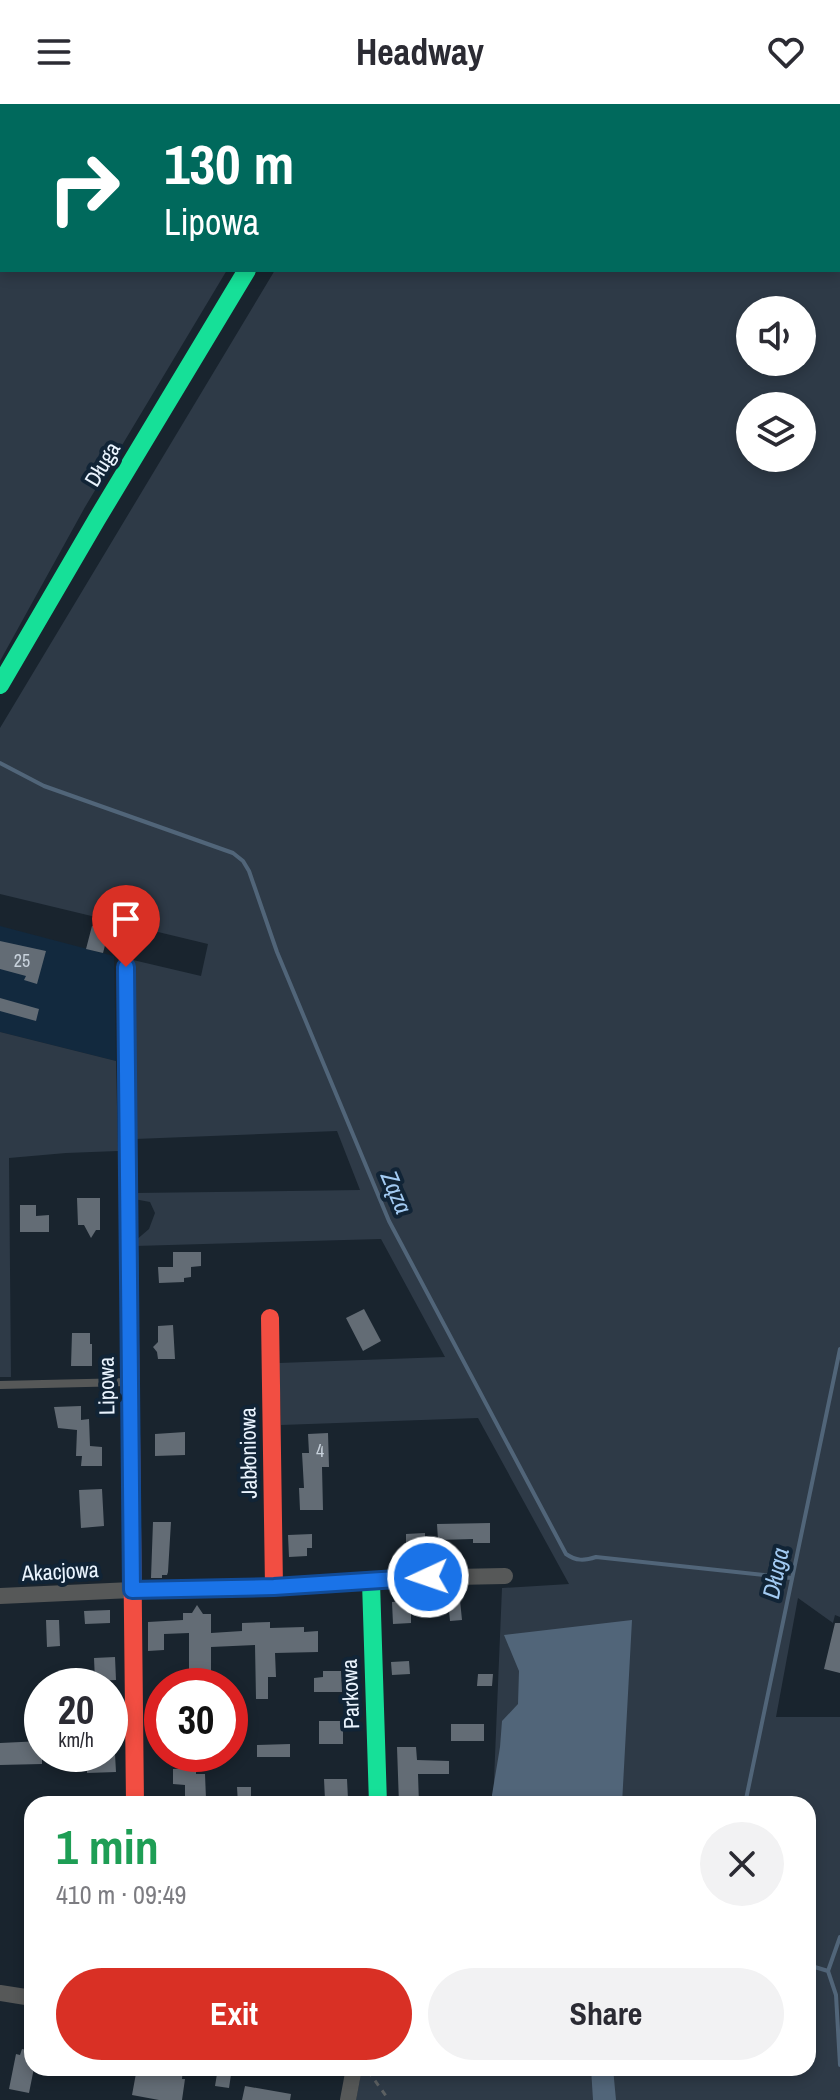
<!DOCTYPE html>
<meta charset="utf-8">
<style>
body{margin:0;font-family:"Archivo Narrow",sans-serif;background:#f2f2f3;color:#2b2b33;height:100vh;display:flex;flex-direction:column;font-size:30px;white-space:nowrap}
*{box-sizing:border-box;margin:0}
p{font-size:26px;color:#7c7c81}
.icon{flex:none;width:44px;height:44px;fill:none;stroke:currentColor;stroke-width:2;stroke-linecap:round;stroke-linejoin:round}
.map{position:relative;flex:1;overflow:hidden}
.panel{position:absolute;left:24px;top:1692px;width:792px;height:280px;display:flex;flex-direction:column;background:#fff;border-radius:24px;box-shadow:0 4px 12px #0003}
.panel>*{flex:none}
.banner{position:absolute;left:0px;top:0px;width:840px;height:168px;box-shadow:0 4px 12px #0003;background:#00695c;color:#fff;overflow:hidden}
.controls{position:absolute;left:736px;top:192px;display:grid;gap:16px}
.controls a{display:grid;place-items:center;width:80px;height:80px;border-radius:50%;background:#fff;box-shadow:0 4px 12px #0003;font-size:40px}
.speed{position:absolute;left:24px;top:1564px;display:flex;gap:16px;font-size:40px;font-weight:700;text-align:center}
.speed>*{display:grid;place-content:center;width:104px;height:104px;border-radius:50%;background:#fff;box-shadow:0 4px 12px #0003;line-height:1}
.speed small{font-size:20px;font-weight:400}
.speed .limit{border:12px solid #d22;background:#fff;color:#111}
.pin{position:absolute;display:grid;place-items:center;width:68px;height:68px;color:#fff;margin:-82px -34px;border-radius:50% 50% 50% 0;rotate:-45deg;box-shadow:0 0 8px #0007}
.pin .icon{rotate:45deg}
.me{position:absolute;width:88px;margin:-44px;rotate:267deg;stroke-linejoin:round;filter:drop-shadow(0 0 6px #0008)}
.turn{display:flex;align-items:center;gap:28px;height:168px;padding:0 32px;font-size:36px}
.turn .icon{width:104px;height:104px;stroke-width:2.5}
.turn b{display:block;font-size:56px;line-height:68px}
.round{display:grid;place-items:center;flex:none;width:84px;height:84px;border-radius:42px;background:#f2f2f3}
.overview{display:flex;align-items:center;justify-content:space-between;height:136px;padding:0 32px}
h1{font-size:48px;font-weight:700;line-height:60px;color:#1e9e55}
.button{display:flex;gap:16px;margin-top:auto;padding:16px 32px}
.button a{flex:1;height:92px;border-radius:48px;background:#d93025;color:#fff;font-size:32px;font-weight:700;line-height:92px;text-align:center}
.button a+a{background:#f2f2f3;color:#2b2b33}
header{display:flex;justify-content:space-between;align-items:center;height:104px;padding:0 32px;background:#fff;font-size:36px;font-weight:700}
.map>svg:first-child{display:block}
</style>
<header><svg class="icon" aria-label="menu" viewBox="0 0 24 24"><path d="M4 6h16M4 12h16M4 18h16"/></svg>Headway<svg class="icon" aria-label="heart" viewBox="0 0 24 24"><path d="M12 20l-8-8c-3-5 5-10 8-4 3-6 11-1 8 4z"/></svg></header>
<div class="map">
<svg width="840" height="1996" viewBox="0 0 840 1996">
<rect width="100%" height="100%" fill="#19242e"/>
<!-- built -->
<path fill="#12293e" d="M0,822L114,852L116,957L0,928Z"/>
<!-- green -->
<path fill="#2e3a47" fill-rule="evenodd" d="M0,0H325L324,2H2V166H227L85,403L0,557Z
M375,0H840V1513L835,1511L833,1519L798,1494L776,1613H840V1996H356L362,1964H808V1700H493L502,1484L569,1480L478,1314L281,1321L279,1259L445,1253L381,1135L135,1142V1137L149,1125L155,1109L150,1098L134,1095L135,1089L360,1086L337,1027L135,1035L133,856L201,872L208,840L0,790V624L275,166H838V2H374ZM750,206H802V258H750ZM750,302H802V354H750Z
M0,928L116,957L118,1047L66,1049L9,1054L11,1273H0Z"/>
<!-- water -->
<path fill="#516579" d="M632,1516L622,1700H492V1691L500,1643L502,1617L518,1600L519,1567L504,1531Z
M591,1964H613L616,1996H593Z"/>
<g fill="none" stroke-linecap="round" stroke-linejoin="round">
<!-- stream -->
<path stroke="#516579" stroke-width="4" d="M0,659L44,682L233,749L243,757L249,767L277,848L389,1117L566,1450C576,1457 584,1457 596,1453L791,1474
M745,1700L840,1245
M808,1861L828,1867L836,1891L840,1961
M828,1867L840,1833"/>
</g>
<!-- building -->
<path fill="#636c75" d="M92,822L109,826L103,849L86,845Z
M0,837L46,847L37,880L24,876L26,872L0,865Z
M0,894L39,905L36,917L0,907Z
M77,1094H100V1126H96L91,1134L84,1121H78Z
M20,1101H36V1112L49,1111V1128H20Z
M173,1148H201V1162L191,1163V1173L184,1174V1178L159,1179L158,1163H173Z
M364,1205L381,1237L363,1247L346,1214Z
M173,1221L175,1255H158L157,1248L153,1243L158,1238V1222Z
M72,1229H90V1240H92V1262H71Z
M81,1302V1316L89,1315L90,1342L102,1343V1362H81L82,1352H76L77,1326L58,1324L54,1303Z
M185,1328V1351L155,1352V1330Z
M328,1329L329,1363H322L323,1406H300L299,1384H304L302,1349H309L308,1330Z
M102,1385L104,1422L81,1424L79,1386Z
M153,1418H171L168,1468L167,1471H162V1474H151Z
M490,1419V1439H473V1435L438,1436L437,1420Z
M425,1429V1448H406V1430Z
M312,1430V1444H307V1452L289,1453L288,1431Z
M460,1496L462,1516L450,1517L448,1497Z
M411,1497V1519L393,1520L392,1498Z
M197,1501L203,1510H211V1529L242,1527V1519L270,1518V1524L304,1523V1528L318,1527V1548L275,1549L276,1573H268V1595H256L255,1541L211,1543V1573L189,1574V1529L164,1530V1546L148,1547V1518L183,1516V1509H192Z
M110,1506V1519L85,1520L84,1507Z
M46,1516H59L60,1542L47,1543Z
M835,1519H840V1569L824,1565Z
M115,1553L116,1576L95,1577L94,1554Z
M409,1557L410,1570L392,1571L391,1558Z
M323,1567H341L342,1588H314V1574L323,1573Z
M478,1570H493L492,1582H477Z
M319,1617H343V1640H319Z
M451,1620H484V1637H451Z
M42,1637V1660L0,1661V1639Z
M290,1640V1653H257V1641Z
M397,1643H416L417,1656L449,1657V1670H418L419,1700H399Z
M94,1650H115L116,1668L87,1669L86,1652Z
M196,1664V1670H205L206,1695L185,1696V1681L173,1680V1665Z
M324,1675H347L348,1695L325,1696Z
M237,1683H251V1700H238Z
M22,1945L32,1947V1964H34L29,1989L9,1985L16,1950L20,1951Z
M137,1964H183L182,1975H185L182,1996H159L132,1991Z
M218,1964H232L229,1984L215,1982Z
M245,1982L291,1990L290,1996H242Z"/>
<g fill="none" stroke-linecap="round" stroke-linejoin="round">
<!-- path -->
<path stroke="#5c6062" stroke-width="3" stroke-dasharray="6 6" stroke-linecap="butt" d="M368,1967L389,1996"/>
<!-- lane -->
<path stroke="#565858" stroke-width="8" d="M0,1281L129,1278"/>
<!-- street -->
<path stroke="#565858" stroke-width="16" d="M0,1492L132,1486L274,1483L371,1478L403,1474L505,1472
M0,1889L32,1894
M348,1996L354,1964"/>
<!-- fast -->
<path stroke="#16e098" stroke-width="18" d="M346,2L347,0
M0,581L97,415L247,166
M126,863L130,1236
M371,1478L378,1700"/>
<!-- jam -->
<path stroke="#f24e42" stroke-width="18" d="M270,1214L274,1483
M130,1236L135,1700"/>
</g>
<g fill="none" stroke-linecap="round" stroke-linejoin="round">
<defs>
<path id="route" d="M126,863L132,1486L274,1483L428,1473"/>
</defs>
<!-- route casing -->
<use href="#route" stroke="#114b97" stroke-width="20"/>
<!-- route -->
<use href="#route" stroke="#1a73e8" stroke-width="14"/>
</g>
<g text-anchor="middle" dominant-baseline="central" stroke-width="8" stroke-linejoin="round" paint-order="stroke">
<!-- number labels -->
<g font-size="18" fill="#c8d2dc">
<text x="22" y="856">25</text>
<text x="320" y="1346">4</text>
</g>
<!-- street labels -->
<g font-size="22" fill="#eaf4fe" stroke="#112436">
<text transform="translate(102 360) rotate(-59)">Długa</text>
<text transform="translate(106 1282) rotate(-91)">Lipowa</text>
<text transform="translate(248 1349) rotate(-91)">Jabłoniowa</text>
<text transform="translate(60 1467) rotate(-3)">Akacjowa</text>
<text transform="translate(350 1590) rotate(-92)">Parkowa</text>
</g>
<!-- water labels -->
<g font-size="24" font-style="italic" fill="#a3cbf3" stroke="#112436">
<text transform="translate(397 1088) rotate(67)">Ząza</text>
<text transform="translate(775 1469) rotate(-78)">Długa</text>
</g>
</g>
</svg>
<div class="controls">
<a><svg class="icon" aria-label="sound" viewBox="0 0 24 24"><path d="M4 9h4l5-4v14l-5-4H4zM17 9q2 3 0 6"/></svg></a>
<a><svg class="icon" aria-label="layers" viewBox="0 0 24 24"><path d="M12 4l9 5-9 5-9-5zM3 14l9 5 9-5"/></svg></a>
</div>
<div class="speed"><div>20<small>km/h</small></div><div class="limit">30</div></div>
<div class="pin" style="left:126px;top:863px;background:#d93025"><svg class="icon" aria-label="arrive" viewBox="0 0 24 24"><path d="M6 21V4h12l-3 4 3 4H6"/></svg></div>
<svg class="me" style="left:428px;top:1473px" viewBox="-20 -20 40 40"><circle r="17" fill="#1a73e8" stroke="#fff" stroke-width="3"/><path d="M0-11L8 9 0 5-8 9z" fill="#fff"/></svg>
<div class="banner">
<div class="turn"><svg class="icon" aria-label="right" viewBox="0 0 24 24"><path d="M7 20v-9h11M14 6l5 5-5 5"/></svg><div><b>130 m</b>Lipowa</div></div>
</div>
<section class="panel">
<div class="overview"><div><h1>1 min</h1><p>410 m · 09:49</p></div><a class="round"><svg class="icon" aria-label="close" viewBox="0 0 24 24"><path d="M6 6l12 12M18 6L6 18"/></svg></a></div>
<div class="button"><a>Exit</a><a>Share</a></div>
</section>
</div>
